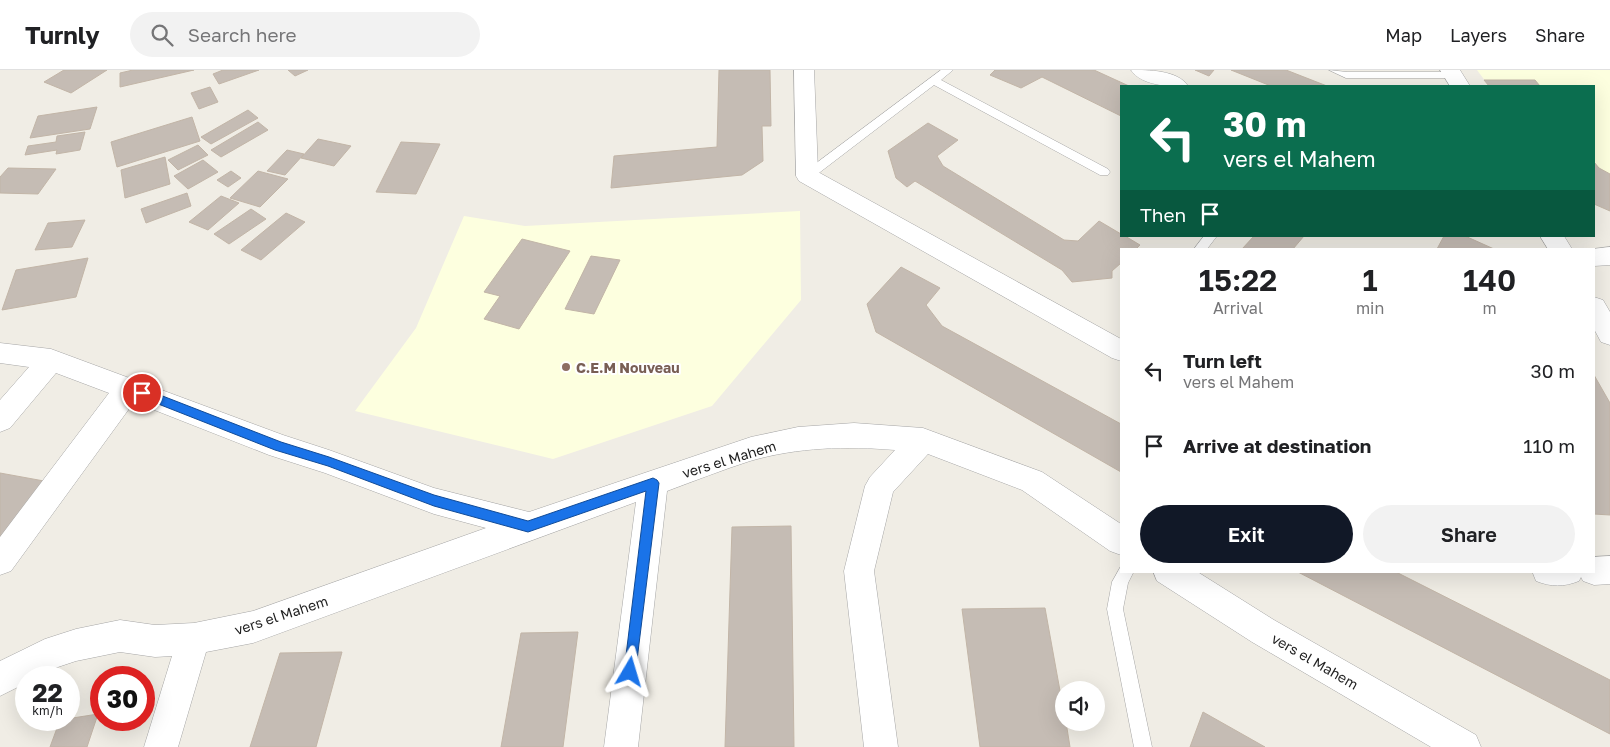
<!DOCTYPE html>
<style>
body{margin:0;font-family:"Golos Text",sans-serif;background:#f2f2f2;color:#202124;height:100vh;display:flex;flex-direction:column;font-size:19px;white-space:nowrap}
*{box-sizing:border-box;margin:0}
p{font-size:16px;color:#757577}
.icon{flex:none;width:28px;height:28px;fill:none;stroke:currentColor;stroke-width:2;stroke-linecap:round;stroke-linejoin:round}
.map{position:relative;flex:1;overflow:hidden}
.panel{position:absolute;left:1120px;top:178px;width:475px;height:325px;display:flex;flex-direction:column;background:#fff;border-radius:0px;box-shadow:0 5px 20px #0002}
.panel>*{flex:none}
.banner{position:absolute;left:1120px;top:15px;width:475px;height:152px;border-radius:0px;box-shadow:0 5px 20px #0002;background:#0b6e4f;color:#fff;overflow:hidden}
.buttons{position:absolute;left:1055px;top:611px;display:grid;gap:10px}
.buttons a{display:grid;place-items:center;width:50px;height:50px;border-radius:50%;background:#fff;box-shadow:0 5px 20px #0002;font-size:25px}
.speed{position:absolute;left:15px;top:596px;display:flex;gap:10px;font-size:25px;font-weight:700;text-align:center}
.speed>*{display:grid;place-content:center;width:65px;height:65px;border-radius:50%;background:#fff;box-shadow:0 5px 20px #0002;line-height:1}
.speed small{font-size:12px;font-weight:400}
.speed .limit{border:8px solid #d22;background:#fff;color:#111}
.pin{position:absolute;display:grid;place-items:center;width:42px;height:42px;color:#fff;margin:-21px;border:2px solid #fff;border-radius:50%;box-shadow:0 1px 5px #0007}
.me{position:absolute;width:55px;margin:-28px;rotate:7deg;stroke-linejoin:round;filter:drop-shadow(0 0 4px #0008)}
.turn{display:flex;align-items:center;gap:18px;height:105px;padding:0 20px;font-size:22px}
.turn .icon{width:65px;height:65px;stroke-width:2.5}
.turn b{display:block;font-size:35px;line-height:42px}
.then{display:flex;align-items:center;height:48px;padding:0 20px;background:#0003;gap:10px;font-size:19px}
.eta{display:flex;justify-content:space-evenly;align-items:center;height:85px;text-align:center}
.eta b{font-size:30px;font-weight:600;line-height:35px}
.action{display:flex;gap:10px;margin-top:auto;padding:10px 20px}
.action a{flex:1;height:58px;border-radius:30px;background:#111827;color:#fff;font-size:20px;font-weight:600;line-height:58px;text-align:center}
.action a+a{background:#f2f2f2;color:#202124}
ul{padding:0;list-style:none}
li{display:flex;align-items:center;gap:15px;height:75px;padding:0 20px}
li div{flex:1}
li b{display:block;font-size:19px}
li em{font-style:normal}
header{display:flex;align-items:center;gap:30px;box-sizing:border-box;height:70px;padding:0 25px;background:#fff;border-bottom:1px solid #e0e0e0}
header strong{font-size:24px}
nav{display:flex;gap:28px;margin-inline-start:auto;font-size:18px}
.search{width:350px;height:45px;background:#f2f2f2;display:flex;align-items:center;gap:12px;box-sizing:border-box;padding:0 18px;border-radius:28px;color:#757577;font-size:19px}
.map>svg:first-child{display:block}
</style>
<header>
<strong>Turnly</strong>
<div class="search"><svg class="icon" aria-label="search" viewBox="0 0 24 24"><circle cx="10" cy="10" r="6"/><path d="M15 15l6 6"/></svg>Search here</div>
<nav><a>Map</a><a>Layers</a><a>Share</a></nav>
</header>
<div class="map">
<svg width="1610" height="677" viewBox="0 0 1610 677">
<rect width="100%" height="100%" fill="#f0ede5"/>
<!-- education -->
<path fill="#fdffdf" d="M1477,0H1610V141L1594,134V16H1489Z
M800,141L801,230L712,336L553,389L355,341L416,258L464,146L525,156Z"/>
<!-- building -->
<path fill="#c5bcb4" stroke="#c2b5a7" d="M64,0H107L71,23L44,12Z
M133,0H194L120,17V3Z
M223,0H259L219,14L213,4Z
M288,0H308L295,6Z
M719,0H770L771,56H762L763,91L742,105L611,118L614,86L717,77Z
M995,0H1094L1129,16H1121V46L1042,7L1021,18L990,5Z
M1195,0H1214L1209,6Z
M1231,0H1286L1327,16H1271Z
M1484,10H1535L1540,16H1489Z
M210,17L218,32L199,39L191,23Z
M97,37L90,59L30,68L38,46Z
M248,40L258,48L211,74L201,67Z
M192,47L200,71L117,97L111,72Z
M258,52L268,60L221,87L211,80Z
M928,53L958,70L937,86L943,96L1064,170L1078,171L1099,151L1121,164V166H1125L1140,175L1136,179H1121V193L1112,201V208L1072,212L1062,200L915,111L907,117L896,108L888,81Z
M85,62L80,80L56,84L57,80L25,85L28,76L56,72L57,66Z
M318,69L351,76L334,96L301,88Z
M401,72L440,74L416,124L376,122Z
M198,75L208,85L178,100L168,90Z
M287,80L304,84L285,105L267,101Z
M165,87L170,114L125,128L121,100Z
M203,90L218,102L188,119L174,106Z
M1594,92L1599,98L1610,104V141L1594,134Z
M8,98L56,99L38,124L0,123V107Z
M231,101L241,108L228,117L217,110Z
M258,101L288,109L260,137L230,128Z
M187,123L191,136L146,153L141,139Z
M221,126L239,133L208,160L189,152Z
M251,139L266,149L229,174L214,164Z
M286,143L305,152L261,190L241,180Z
M85,150L72,177L35,180L48,153Z
M1254,166H1304L1293,179H1242Z
M1444,166H1465L1494,179H1437Z
M522,169L570,181L519,259L484,249L500,226L484,222Z
M591,186L620,190L594,244L565,239Z
M88,188L76,227L2,240L16,200Z
M901,197L940,218L926,235L942,256L1121,354V402L876,262L867,234Z
M1594,305L1610,333V445L1594,444Z
M0,403L44,411L0,467Z
M791,456L794,677H725L732,457Z
M1296,501H1394L1610,610V664Z
M1045,538L1064,643V652H1066L1070,677H980L962,539Z
M578,562L563,677H501L521,563Z
M342,582L316,677H250L280,583Z
M1203,642L1265,677H1190Z
M98,644L87,677H50L60,650Z"/>
<g fill="none" stroke-linecap="round" stroke-linejoin="round">
<defs>
<path id="service" d="M941,0H953L941,10L1108,99L1110,102L1108,105H1100L934,15L811,109H803L801,106L803,103Z
M1329,0L1347,2H1454L1459,5L1454,8H1346Z
M1204,166H1217L1207,179H1194Z
M1121,496V501H1134L1128,513L1123,539L1152,677H1134L1107,539L1112,512Z"/>
<path id="minor" d="M794,0H814L818,102L1121,269V291L1112,288L799,111L796,106Z
M1131,0C1148,0 1178,0 1188,16C1171,17 1141,16 1131,0Z
M1440,0H1460L1470,16H1450Z
M1540,166H1564L1572,179H1548Z
M1610,177V195L1594,196V179H1592Z
M1594,227L1603,230L1610,242V275L1601,272L1594,259Z
M0,273L51,279L283,365L329,380L434,418L529,442L751,367L798,357L854,353L923,358L1042,402L1121,454V485L1110,481L1022,420L928,384L893,422L874,501L898,677H864L844,501L865,416L870,407L895,380C847,376 798,377 750,391C722,400 694,411 667,421L638,677H604L636,432L253,573L206,582L178,677H144L172,586L155,587L120,582L76,591L52,599L36,608H26V613L0,626V591L45,569L76,559L120,550L155,555L194,553L253,541L486,458L434,444L325,403L269,385L134,332L11,501L0,505V467L109,323L56,303L10,358L0,362V330L29,297L0,293Z
M1610,486V514L1594,515L1583,511L1581,507L1579,511C1564,517 1551,517 1536,511L1532,501H1594V487Z
M1153,501H1196L1274,550L1476,665L1481,677H1431L1252,572L1157,511Z"/>
</defs>
<!-- service casing -->
<use href="#service" stroke="#a6a6a6" stroke-width="1"/>
<!-- minor casing -->
<use href="#minor" stroke="#a6a6a6" stroke-width="1"/>
<!-- service -->
<use href="#service" fill="#fff" fill-rule="evenodd"/>
<!-- minor -->
<use href="#minor" fill="#fff" fill-rule="evenodd"/>
</g>
<!-- route -->
<path fill="#1a73e8" stroke="#114b97" d="M142,318L281,372L329,387L434,425L528,451L653,408L657,410L659,413L635,606L630,608L626,606L624,602L646,421L528,462L434,436L328,396L275,380L138,326L137,323Z"/>
<!-- markers -->
<circle fill="#8d6e63" stroke="#fff" stroke-width="2" cx="566" cy="297" r="5"/>
<g text-anchor="middle" dominant-baseline="central" stroke-width="4" stroke-linejoin="round" paint-order="stroke">
<!-- education labels -->
<g font-size="14" font-weight="bold" fill="#785e54" stroke="#fff" text-anchor="start">
<text x="576" y="297">C.E.M Nouveau</text>
</g>
<!-- street labels -->
<g font-size="14" fill="#1f1f1f" stroke="#fff">
<text transform="translate(729 389) rotate(-17)">vers el Mahem</text>
<text transform="translate(281 545) rotate(-18)">vers el Mahem</text>
<text transform="translate(1315 591) rotate(30)">vers el Mahem</text>
</g>
</g>
</svg>
<div class="buttons">
<a><svg class="icon" aria-label="sound" viewBox="0 0 24 24"><path d="M4 9h4l5-4v14l-5-4H4zM17 9q2 3 0 6"/></svg></a>
</div>
<div class="speed"><div>22<small>km/h</small></div><div class="limit">30</div></div>
<div class="pin" style="left:142px;top:323px;background:#d93025"><svg class="icon" aria-label="arrive" viewBox="0 0 24 24"><path d="M6 21V4h12l-3 4 3 4H6"/></svg></div>
<svg class="me" style="left:630px;top:602px" viewBox="-20 -20 40 40"><path d="M0-17L14 15 0 8-14 15z" fill="#1a73e8" stroke="#fff" stroke-width="4"/></svg>
<div class="banner">
<div class="turn"><svg class="icon" aria-label="left" viewBox="0 0 24 24"><path d="M17 20v-9H6M10 6l-5 5 5 5"/></svg><div><b>30 m</b>vers el Mahem</div></div>
<div class="then">Then<svg class="icon" aria-label="arrive" viewBox="0 0 24 24"><path d="M6 21V4h12l-3 4 3 4H6"/></svg></div>
</div>
<section class="panel">
<div class="eta">
<div><b>15:22</b><p>Arrival</p></div>
<div><b>1</b><p>min</p></div>
<div><b>140</b><p>m</p></div>
</div>
<ul>
<li><svg class="icon" aria-label="left" viewBox="0 0 24 24"><path d="M17 20v-9H6M10 6l-5 5 5 5"/></svg><div><b>Turn left</b><p>vers el Mahem</p></div><em>30 m</em></li>
<li><svg class="icon" aria-label="arrive" viewBox="0 0 24 24"><path d="M6 21V4h12l-3 4 3 4H6"/></svg><div><b>Arrive at destination</b></div><em>110 m</em></li>
</ul>
<div class="action"><a>Exit</a><a>Share</a></div>
</section>
</div>
